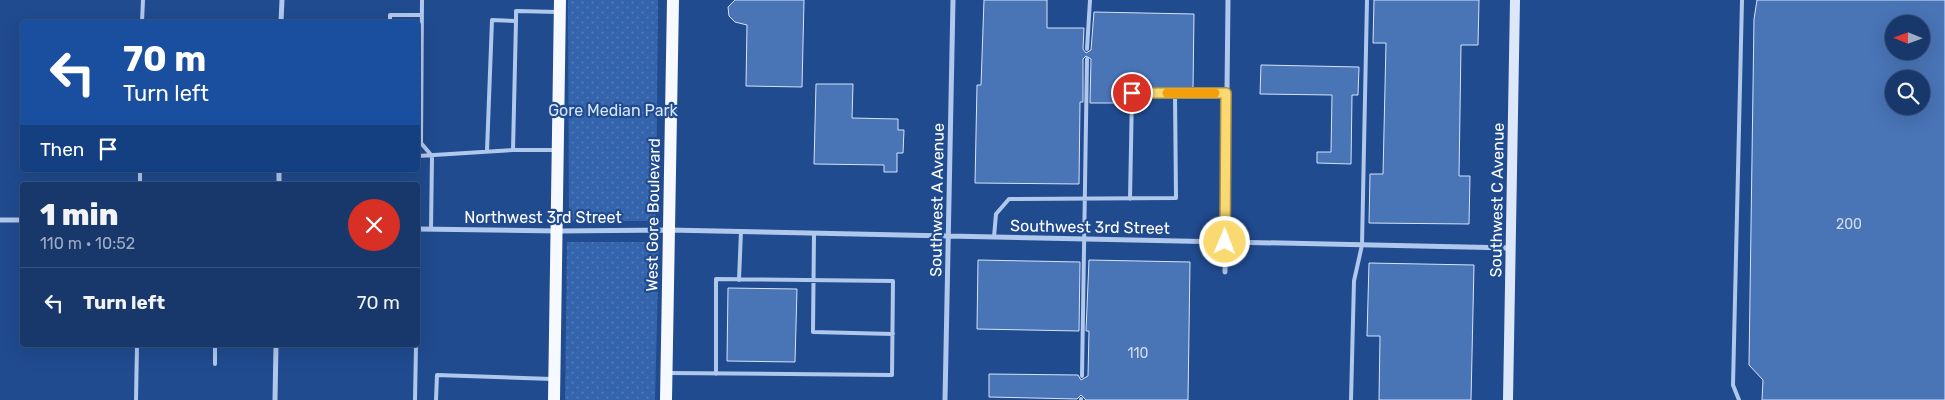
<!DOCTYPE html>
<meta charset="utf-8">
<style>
body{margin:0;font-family:Rubik,sans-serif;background:#254373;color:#f1f3f6;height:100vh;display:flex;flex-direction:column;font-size:19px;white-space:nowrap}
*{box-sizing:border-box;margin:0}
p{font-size:16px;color:#9facc1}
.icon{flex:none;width:28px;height:28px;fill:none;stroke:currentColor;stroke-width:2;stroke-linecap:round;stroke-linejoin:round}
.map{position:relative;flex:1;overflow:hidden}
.panel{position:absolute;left:20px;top:182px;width:400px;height:165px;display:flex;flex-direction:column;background:#18386b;border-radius:5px;box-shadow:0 5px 20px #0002,0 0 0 1px #36527e}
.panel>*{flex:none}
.hud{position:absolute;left:20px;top:20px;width:400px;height:152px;border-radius:5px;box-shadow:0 5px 20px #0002,0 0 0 1px #36527e;background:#1a4fa0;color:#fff;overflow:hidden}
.needle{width:32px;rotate:271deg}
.buttons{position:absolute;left:1885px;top:15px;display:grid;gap:10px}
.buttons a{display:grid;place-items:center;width:45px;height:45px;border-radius:50%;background:#18386b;box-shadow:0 5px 20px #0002,0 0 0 1px #36527e;font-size:25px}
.pin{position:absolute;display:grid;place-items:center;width:42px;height:42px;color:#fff;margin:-21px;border:2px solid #fff;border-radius:50%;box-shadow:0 1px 5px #0007}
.me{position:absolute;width:55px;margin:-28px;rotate:1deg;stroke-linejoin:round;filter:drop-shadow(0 0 4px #0008)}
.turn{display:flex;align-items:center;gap:18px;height:105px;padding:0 20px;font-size:22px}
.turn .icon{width:65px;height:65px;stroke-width:2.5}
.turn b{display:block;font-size:35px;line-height:42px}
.then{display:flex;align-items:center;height:48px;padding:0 20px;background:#0003;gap:10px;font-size:19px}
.round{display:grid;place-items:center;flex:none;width:52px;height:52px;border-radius:26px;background:#254373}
.headline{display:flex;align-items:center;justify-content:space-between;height:85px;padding:0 20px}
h1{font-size:30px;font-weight:800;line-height:38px}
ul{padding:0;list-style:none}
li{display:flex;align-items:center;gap:15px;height:70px;padding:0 20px;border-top:1px solid #36527e}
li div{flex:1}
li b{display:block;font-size:19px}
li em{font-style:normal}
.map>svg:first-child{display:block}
</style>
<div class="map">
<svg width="1945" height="400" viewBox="0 0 1945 400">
<defs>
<pattern id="green-dots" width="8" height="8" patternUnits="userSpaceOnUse" patternTransform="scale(1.25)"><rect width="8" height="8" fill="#3464ac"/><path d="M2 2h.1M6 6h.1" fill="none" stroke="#527bb8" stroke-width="1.8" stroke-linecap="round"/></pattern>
</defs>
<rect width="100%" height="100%" fill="#204b8f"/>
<!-- green -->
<path fill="url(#green-dots)" d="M568,0H658L656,221H569Z
M567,242H659L655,400H565Z"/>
<!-- building -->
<path fill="#4974b6" stroke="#d5e4f9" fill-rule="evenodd" d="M735,0H804L802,87L746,86L747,25L735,22L729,16L728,7Z
M984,0H1047V28H1084L1083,49L1086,53L1091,50L1094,12L1194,14L1193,88L1129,87L1128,103H1090L1091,59L1086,56L1083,59V102H1080L1079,184L975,183L977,85H981Z
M1374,0H1479L1478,45H1461L1459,176H1470L1469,224L1369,223L1370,174H1383L1386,43H1373Z
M1757,0H1945V400H1762L1763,380L1749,365L1754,19ZM1894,24H1921V51H1894ZM1894,79H1921V106H1894Z
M1261,65L1359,67L1358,95H1352L1351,164L1317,163V152H1331L1332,95L1260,94Z
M816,84H853L852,118L898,119V130H904L903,153H897V172H884V165L814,164Z
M978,260L1080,262L1079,331L977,329Z
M1089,260L1190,262L1188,400H1086L1081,395L1077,399L989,397V374L1078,375L1081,380L1088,376L1089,331H1086Z
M1369,263L1474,265L1471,400H1379L1380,336H1367Z
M728,288L797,289L795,362L727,361Z"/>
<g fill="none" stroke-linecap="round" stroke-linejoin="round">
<!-- lane -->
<path stroke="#b0c8ec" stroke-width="4" d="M422,0L421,143L432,156L431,229
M516,21V11L558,12
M142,22L143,0
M390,22V15H422
M1087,49L1090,0
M487,151L492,20L516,21L513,150
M418,156L513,150H556
M140,185V170
M1130,199L1132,93H1175
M814,233L813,332L893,334
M994,237L996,214L1009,199L1176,198L1175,93H1226
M418,264V229
M739,280L741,231
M215,364V345
M669,373L892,375L893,281L716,279V374
M1082,376L1087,59
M136,400L137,345
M415,400L416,345
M436,400L437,375L552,379
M1081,400V399
M1351,400L1354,281L1362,245L1367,0
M1739,400L1733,385L1742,0"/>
<!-- street -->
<path stroke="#b0c8ec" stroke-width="5" d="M281,22L282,0
M279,185V170
M0,220H22
M418,229L558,231L669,230L1511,248
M1225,272L1228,0
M275,400L276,345
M945,400L953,0"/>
<!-- secondary -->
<path stroke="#dce7f9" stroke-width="10" d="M1508,400L1515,0"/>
<!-- primary -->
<path stroke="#f6f9ff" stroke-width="12" d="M554,400L560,0
M666,400L673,0"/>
</g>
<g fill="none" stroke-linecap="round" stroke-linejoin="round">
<defs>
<path id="route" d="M1132,93H1226L1225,242"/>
</defs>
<!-- route casing -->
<use href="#route" stroke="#a28d49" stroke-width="12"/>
<!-- route -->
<use href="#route" stroke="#fad970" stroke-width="9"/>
<!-- slow -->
<path stroke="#f59e0b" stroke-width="9" d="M1167,93H1215"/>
</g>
<g text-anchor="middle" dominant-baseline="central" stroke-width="4.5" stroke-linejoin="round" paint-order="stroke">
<!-- number labels -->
<g font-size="14" fill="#d2dced">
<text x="1849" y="224">200</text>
<text x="1138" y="353">110</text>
</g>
<!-- park labels -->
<g font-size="16" fill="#d5e4f9" stroke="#204b8f">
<text x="613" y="110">Gore Median Park</text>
</g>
<!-- street labels -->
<g font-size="16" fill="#fff" stroke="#204b8f">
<text transform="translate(937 200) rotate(-89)">Southwest A Avenue</text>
<text transform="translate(1497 200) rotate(-89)">Southwest C Avenue</text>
<text transform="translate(653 215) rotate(-89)">West Gore Boulevard</text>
<text x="543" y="217">Northwest 3rd Street</text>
<text transform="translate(1090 227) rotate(1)">Southwest 3rd Street</text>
</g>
</g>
</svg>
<div class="buttons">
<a><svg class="needle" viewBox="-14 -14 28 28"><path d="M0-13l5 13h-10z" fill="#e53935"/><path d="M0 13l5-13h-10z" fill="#9facc1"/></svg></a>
<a><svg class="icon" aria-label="search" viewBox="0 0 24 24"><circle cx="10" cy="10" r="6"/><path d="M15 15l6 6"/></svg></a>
</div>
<div class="pin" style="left:1132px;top:93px;background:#d93025"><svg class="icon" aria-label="arrive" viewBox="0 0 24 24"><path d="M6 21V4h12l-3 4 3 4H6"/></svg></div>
<svg class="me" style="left:1225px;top:242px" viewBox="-20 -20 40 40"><circle r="17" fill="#fad970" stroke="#fff" stroke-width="3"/><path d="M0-11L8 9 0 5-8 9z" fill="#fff"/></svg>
<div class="hud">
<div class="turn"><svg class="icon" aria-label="left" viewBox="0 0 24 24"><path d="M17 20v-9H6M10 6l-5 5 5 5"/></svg><div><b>70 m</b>Turn left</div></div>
<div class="then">Then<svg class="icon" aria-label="arrive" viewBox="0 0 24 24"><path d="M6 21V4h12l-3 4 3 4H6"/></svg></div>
</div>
<section class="panel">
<div class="headline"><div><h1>1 min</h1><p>110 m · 10:52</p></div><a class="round" style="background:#d93025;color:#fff"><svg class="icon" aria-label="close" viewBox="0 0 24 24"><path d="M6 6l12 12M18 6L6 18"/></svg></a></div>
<ul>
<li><svg class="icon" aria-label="left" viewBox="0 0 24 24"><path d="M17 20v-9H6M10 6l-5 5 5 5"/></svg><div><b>Turn left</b></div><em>70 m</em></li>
</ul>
</section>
</div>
